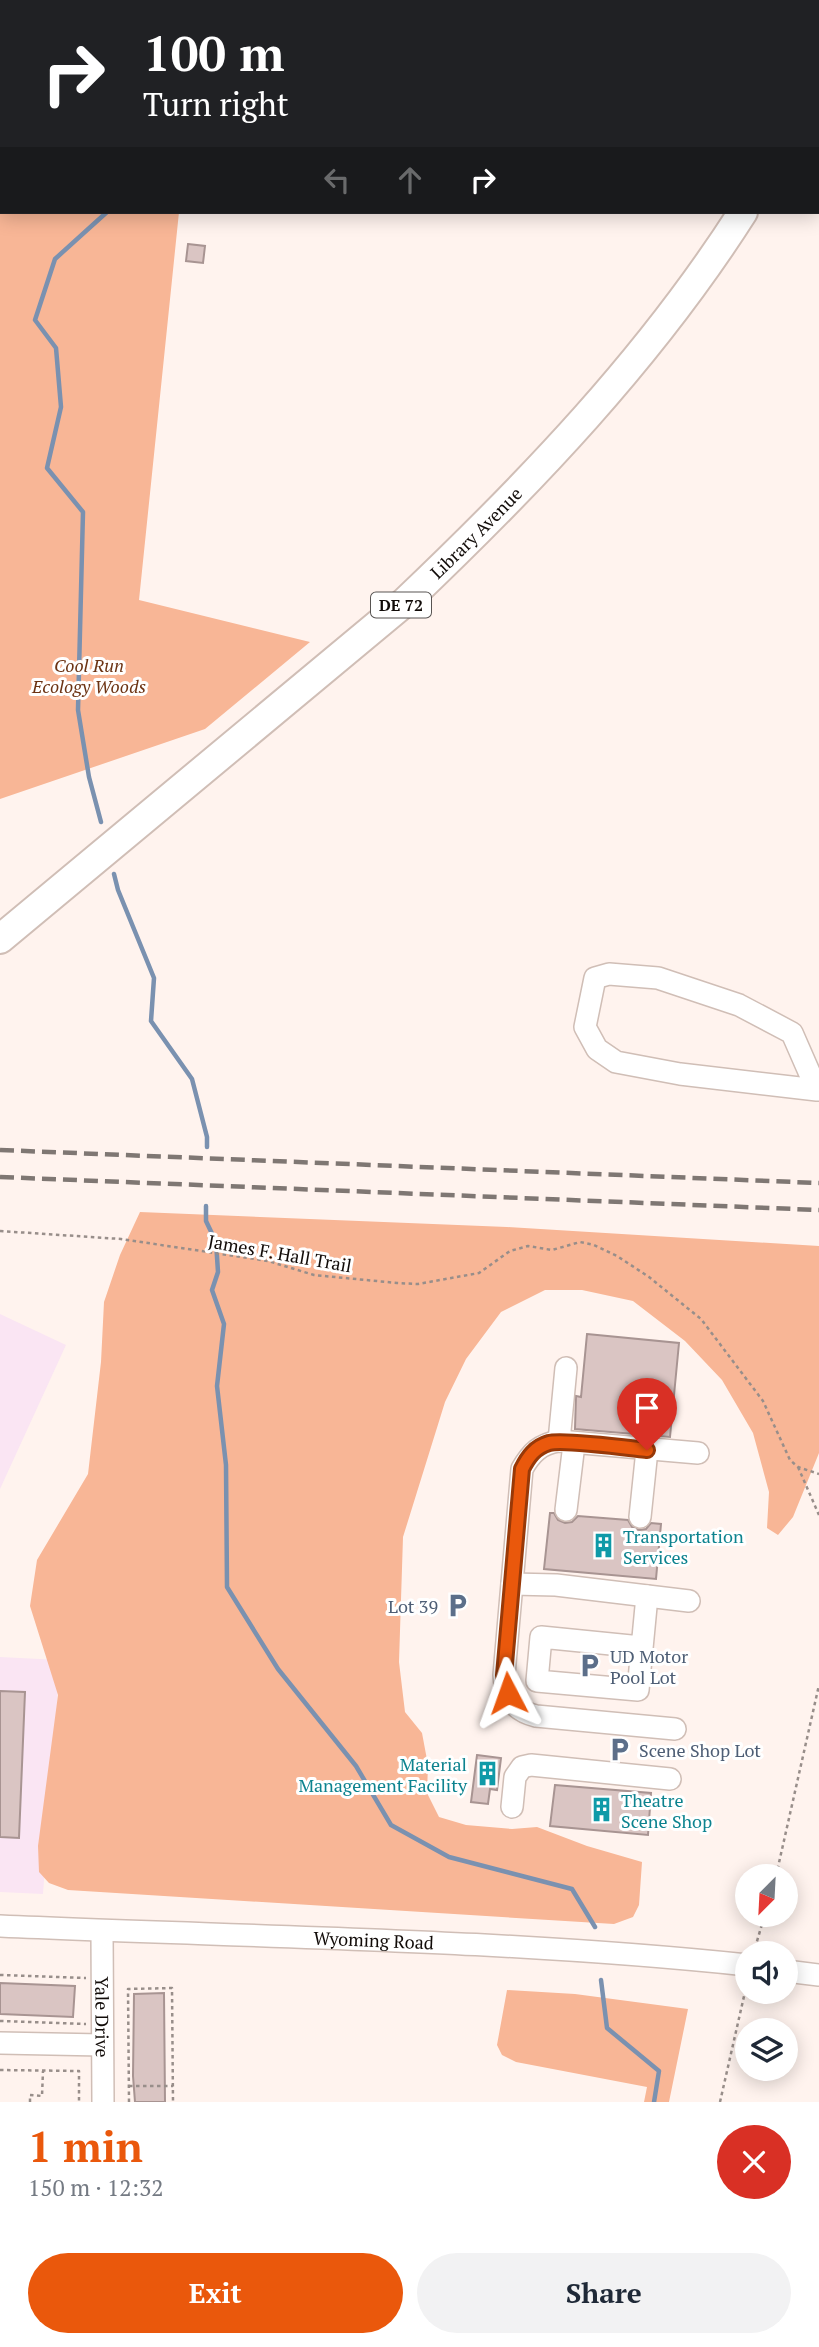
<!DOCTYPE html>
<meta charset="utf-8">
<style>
body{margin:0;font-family:"PT Serif",serif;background:#f2f2f3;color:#1f2937;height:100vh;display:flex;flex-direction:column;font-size:26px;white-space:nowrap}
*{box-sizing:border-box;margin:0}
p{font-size:23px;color:#747a83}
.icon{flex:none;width:38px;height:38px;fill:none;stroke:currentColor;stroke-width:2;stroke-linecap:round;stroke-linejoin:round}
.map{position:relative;height:2102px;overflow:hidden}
.sheet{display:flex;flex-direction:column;background:#fff;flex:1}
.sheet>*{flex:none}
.banner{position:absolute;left:0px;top:0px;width:819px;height:214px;box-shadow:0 4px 18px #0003;background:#202124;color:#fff;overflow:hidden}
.needle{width:46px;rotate:204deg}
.buttons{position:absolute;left:735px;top:1864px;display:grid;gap:14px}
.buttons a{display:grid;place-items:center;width:63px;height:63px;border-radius:50%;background:#fff;box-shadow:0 4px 18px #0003;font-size:35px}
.pin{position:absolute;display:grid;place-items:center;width:60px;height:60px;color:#fff;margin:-72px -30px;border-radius:50% 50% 50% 0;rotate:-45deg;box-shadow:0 0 7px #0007}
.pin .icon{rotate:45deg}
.me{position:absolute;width:77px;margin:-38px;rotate:356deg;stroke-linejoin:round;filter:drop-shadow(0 0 5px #0008)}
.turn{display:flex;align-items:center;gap:24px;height:147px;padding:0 28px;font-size:32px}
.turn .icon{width:91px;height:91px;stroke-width:2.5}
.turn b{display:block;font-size:49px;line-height:60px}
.lanes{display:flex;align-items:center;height:66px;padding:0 28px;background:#0003;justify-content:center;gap:35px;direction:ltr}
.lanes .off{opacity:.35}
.round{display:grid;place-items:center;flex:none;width:74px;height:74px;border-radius:37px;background:#f2f2f3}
.headline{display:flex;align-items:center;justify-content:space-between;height:119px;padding:0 28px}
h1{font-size:42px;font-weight:800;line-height:52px;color:#ea580c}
.primary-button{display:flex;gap:14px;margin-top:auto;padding:14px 28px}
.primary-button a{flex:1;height:80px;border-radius:42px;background:#ea580c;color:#fff;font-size:28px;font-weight:800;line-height:80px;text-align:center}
.primary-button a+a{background:#f2f2f3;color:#1f2937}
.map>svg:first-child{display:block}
</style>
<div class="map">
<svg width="819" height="2102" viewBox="0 0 819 2102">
<rect width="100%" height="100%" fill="#fff3ee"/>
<!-- commercial -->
<path fill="#fae5f3" d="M0,1314L66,1345L0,1489Z
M0,1657L60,1660L43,1894L0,1892Z"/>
<!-- green -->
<path fill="#f8b696" d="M0,0L86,2H2V212H179L139,600L310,642L205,729L0,799Z
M140,1212L507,1227L819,1246V1453L793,1517L778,1535L767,1528L769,1492L753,1433L722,1380L685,1341L633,1301L582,1290H545L501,1312L466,1359L445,1402L403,1537L399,1662L405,1712L422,1733L428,1765L427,1793L439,1817L466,1825L512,1829L537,1827L587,1846L642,1862L639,1905L633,1917L614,1924L68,1890L49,1883L39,1872L38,1846L58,1695L30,1606L37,1560L88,1474L101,1362L104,1302L120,1255Z
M507,1990L575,1994L688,2009L669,2102H644L647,2087L516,2062L502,2055L497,2045Z"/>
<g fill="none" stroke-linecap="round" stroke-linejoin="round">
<!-- stream -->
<path stroke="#7a91b0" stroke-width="4.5" d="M96,0L103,2
M415,2L418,0
M101,822L89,777L78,710L83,512L47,468L61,407L56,348L35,320L55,259L107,212
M114,874L118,890L154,978L151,1021L192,1079L207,1137V1147
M206,1206V1221L216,1242L218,1272L212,1290L224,1324L217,1386L226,1465L227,1587L278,1669L356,1766L391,1825L449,1857L572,1889L595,1927
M601,1980L607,2028L659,2071L654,2102"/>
</g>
<!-- building -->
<path fill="#dac5c3" stroke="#a89492" stroke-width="2" d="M188,244L205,246L203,263L186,261Z
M587,1334L679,1343L670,1437L575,1429L576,1396L581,1397Z
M550,1513H554L558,1520L565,1523L572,1522L578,1516L628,1520L632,1527L639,1530L646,1529L651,1523L661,1524L656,1579L544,1569Z
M0,1691L25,1692L19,1838L0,1837Z
M477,1755L501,1758L497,1790L490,1789L488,1804L471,1802Z
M555,1785L651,1793L648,1835L550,1826Z
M0,1983L75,1986L73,2017L0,2014Z
M164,1993L165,2102H135L133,2076L134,1994Z"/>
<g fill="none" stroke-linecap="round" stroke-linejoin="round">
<defs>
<g id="minor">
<path d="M817,1090L792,1033L739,1005L658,978L609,974L595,978L585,1027L597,1049L616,1062L680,1074L817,1090H819"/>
<path d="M559,1441L566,1368"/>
<path d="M566,1510L574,1444"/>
<path d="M640,1517L647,1450"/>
<path d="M512,1584L556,1585L689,1601"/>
<path d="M641,1647L541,1637L537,1681L638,1690L647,1596"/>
<path d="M675,1729L536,1716C515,1711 505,1697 504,1675L522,1469C531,1453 540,1444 559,1441L698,1453"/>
<path d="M512,1807L515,1777L522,1767L531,1765L670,1779"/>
<path id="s1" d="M0,1926C249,1937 499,1939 747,1965"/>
<path id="s2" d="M102,1931L103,2102"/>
<path d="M786,1971L819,1975"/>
<path d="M0,2043L102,2045"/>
</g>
<g id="major">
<path d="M817,89L819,86"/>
<path id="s3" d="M0,939L405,602C530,483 650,358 743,212"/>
</g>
</defs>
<!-- minor casing -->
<use href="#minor" stroke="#d0beb6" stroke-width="24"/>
<!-- major casing -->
<use href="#major" stroke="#d0beb6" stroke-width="32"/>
<!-- path -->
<path stroke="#988e8a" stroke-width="2.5" stroke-dasharray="3.5 3.5" stroke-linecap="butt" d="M817,122L819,119
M0,1231L121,1239L268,1261L314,1275L397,1283L418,1284L479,1273L510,1251L528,1246L552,1250L580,1242L594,1245L617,1256L649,1277L701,1319L763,1401L790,1460L798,1467L819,1474
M798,1467L819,1515
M776,1876L819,1685
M755,1948L765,1914
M0,1975L86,1978
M0,2021L86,2024
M0,2070L79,2071V2102
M129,2086H173
M30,2102V2095L42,2096L43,2071
M129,2102L128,1989L172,1988L173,2102
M720,2102L747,1983"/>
<!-- minor -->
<use href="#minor" stroke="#fff" stroke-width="21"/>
<!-- major -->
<use href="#major" stroke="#fff" stroke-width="28"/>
<!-- rail -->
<path stroke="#7f7773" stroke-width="4.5" stroke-dasharray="14 7" stroke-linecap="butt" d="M0,1150L819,1183
M0,1177L819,1210"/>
</g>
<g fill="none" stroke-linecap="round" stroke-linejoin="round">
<defs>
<path id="route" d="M508,1693L504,1675L522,1469C528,1457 535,1447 549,1443C562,1439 629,1448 647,1450"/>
</defs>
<!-- route casing -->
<use href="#route" stroke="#983908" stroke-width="18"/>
<!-- route -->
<use href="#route" stroke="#ea580c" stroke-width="12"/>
</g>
<!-- icons -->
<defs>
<symbol id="building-bare" viewBox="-9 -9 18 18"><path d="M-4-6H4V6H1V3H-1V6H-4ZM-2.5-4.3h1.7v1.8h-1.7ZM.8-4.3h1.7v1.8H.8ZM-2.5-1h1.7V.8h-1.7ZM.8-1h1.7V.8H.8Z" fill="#0f9aa8" stroke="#fff" stroke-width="2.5" paint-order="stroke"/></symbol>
<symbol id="parking-bare" viewBox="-9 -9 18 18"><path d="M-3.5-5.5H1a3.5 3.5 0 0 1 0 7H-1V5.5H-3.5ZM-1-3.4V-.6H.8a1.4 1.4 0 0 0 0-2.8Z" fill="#5c6f8a" stroke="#fff" stroke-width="2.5" paint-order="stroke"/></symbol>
</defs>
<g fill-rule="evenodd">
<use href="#building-bare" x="586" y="1528" width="35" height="35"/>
<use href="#parking-bare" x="440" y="1588" width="35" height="35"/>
<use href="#parking-bare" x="572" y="1648" width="35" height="35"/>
<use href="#parking-bare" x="602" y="1732" width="35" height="35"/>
<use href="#building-bare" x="470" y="1756" width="35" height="35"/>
<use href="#building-bare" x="584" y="1792" width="35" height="35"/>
</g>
<g text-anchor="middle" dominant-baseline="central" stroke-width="6" stroke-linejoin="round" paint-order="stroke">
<!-- shield labels -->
<rect fill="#fff" stroke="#585452" stroke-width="2" x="371" y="592.5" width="60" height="25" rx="5"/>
<g font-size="16" font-weight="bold" fill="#110b08">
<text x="401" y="605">DE 72</text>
</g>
<!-- street labels -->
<g font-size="18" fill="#110b08" stroke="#fff">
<text stroke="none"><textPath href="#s3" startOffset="626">Library Avenue</textPath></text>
<text transform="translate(280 1253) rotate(10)">James F. Hall Trail</text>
<text stroke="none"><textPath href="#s1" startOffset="374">Wyoming Road</textPath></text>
<text stroke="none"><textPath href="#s2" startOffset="86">Yale Drive</textPath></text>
</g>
<!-- park labels -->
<g font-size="18" font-style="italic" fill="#6c3313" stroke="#fff">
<text x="89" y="665">Cool Run<tspan x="89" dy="21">Ecology Woods</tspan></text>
</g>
<!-- culture labels -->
<g font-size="18" fill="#0d838f" stroke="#fff" text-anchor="start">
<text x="623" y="1536">Transportation<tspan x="623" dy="21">Services</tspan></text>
<text x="467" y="1764" text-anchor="end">Material<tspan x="467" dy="21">Management Facility</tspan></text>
<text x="621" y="1800">Theatre<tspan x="621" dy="21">Scene Shop</tspan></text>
</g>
<!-- service labels -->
<g font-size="18" fill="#4e5e75" stroke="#fff" text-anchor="start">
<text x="438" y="1606" text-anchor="end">Lot 39</text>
<text x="610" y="1656">UD Motor<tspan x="610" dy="21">Pool Lot</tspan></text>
<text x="639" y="1750">Scene Shop Lot</text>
</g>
</g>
</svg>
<div class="buttons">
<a><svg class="needle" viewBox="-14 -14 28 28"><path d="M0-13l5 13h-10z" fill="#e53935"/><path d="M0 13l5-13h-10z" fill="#747a83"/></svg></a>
<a><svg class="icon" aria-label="sound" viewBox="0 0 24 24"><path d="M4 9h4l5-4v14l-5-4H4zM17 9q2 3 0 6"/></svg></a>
<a><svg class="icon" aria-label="layers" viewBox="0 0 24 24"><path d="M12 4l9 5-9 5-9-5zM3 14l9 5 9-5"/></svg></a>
</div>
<div class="pin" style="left:647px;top:1450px;background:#d93025"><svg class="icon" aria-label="arrive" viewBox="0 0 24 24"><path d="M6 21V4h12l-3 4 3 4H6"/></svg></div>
<svg class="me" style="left:508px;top:1693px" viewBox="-20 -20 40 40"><path d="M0-17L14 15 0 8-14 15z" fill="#ea580c" stroke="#fff" stroke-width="4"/></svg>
<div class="banner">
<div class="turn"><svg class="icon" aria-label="right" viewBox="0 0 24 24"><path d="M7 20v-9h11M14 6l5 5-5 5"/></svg><div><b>100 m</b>Turn right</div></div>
<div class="lanes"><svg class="icon off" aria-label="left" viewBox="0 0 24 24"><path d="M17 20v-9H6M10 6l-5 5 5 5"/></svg><svg class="icon off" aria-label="ahead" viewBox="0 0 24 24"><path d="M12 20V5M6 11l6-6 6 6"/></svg><svg class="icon" aria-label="right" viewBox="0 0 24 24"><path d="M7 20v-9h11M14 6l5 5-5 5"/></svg></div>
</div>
</div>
<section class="sheet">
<div class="headline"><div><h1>1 min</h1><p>150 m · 12:32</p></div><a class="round" style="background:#d93025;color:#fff"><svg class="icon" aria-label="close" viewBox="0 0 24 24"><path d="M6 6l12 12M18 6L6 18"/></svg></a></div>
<div class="primary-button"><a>Exit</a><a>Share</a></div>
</section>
